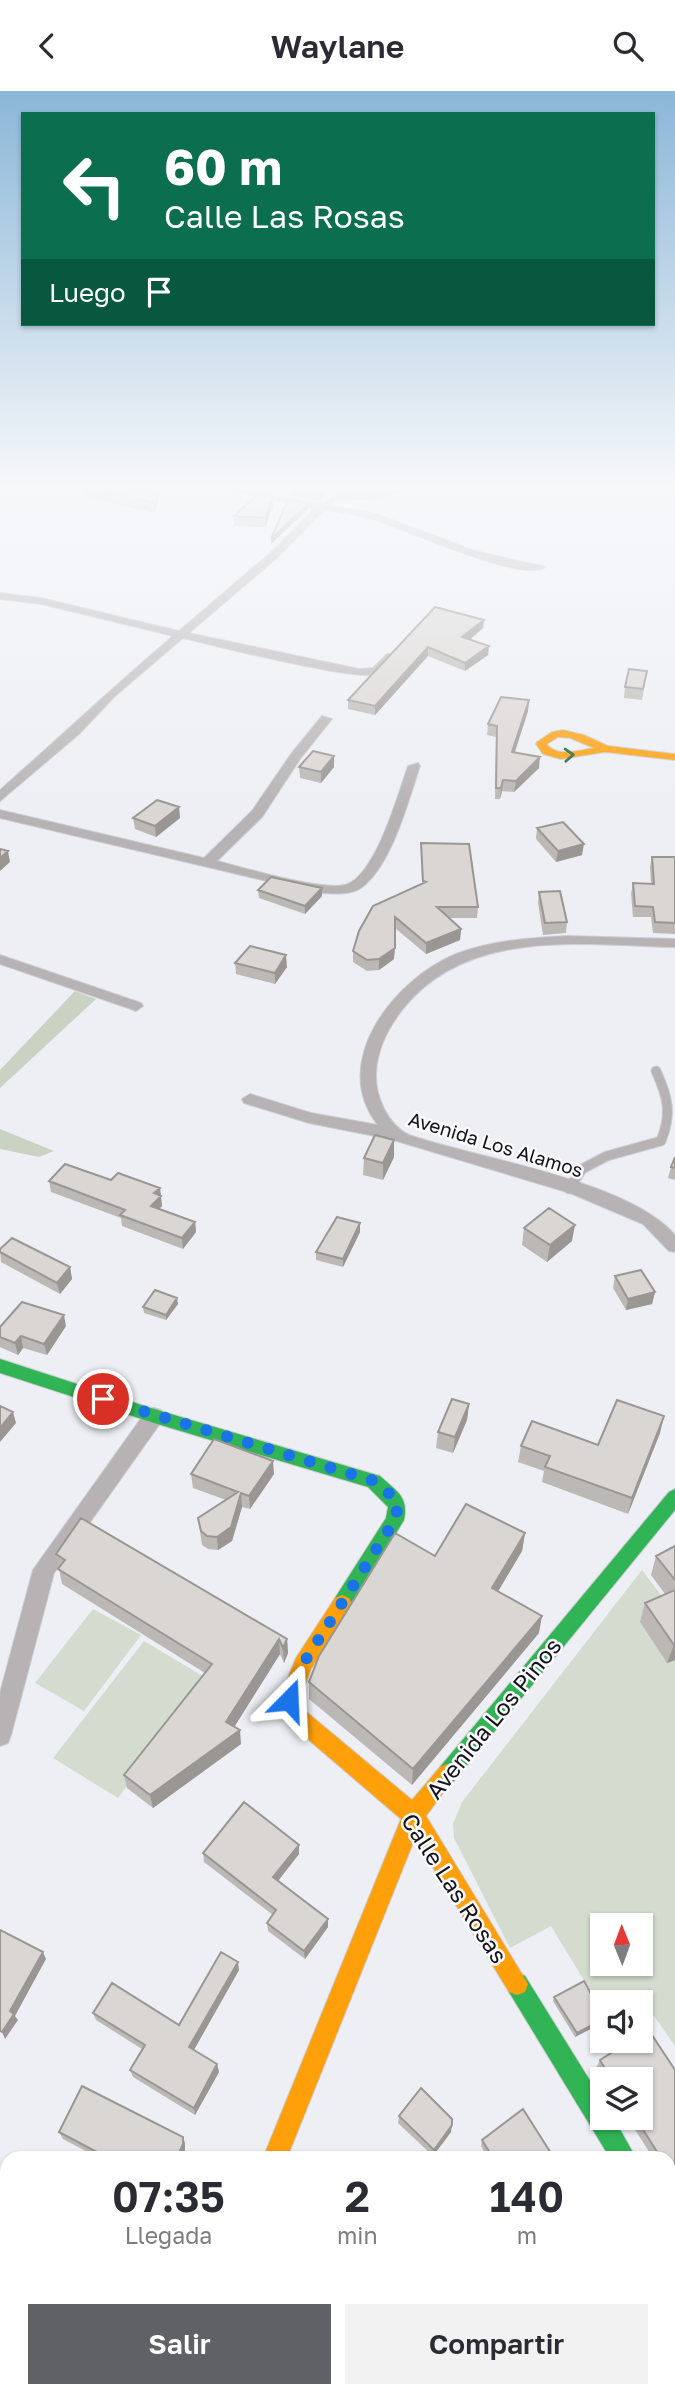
<!DOCTYPE html>
<html lang="es">
<style>
body{margin:0;font-family:"Golos Text",sans-serif;background:#f2f2f3;color:#2b2b33;height:100vh;display:flex;flex-direction:column;font-size:26px;white-space:nowrap}
*{box-sizing:border-box;margin:0}
p{font-size:23px;color:#7c7c81}
.icon{flex:none;width:38px;height:38px;fill:none;stroke:currentColor;stroke-width:2;stroke-linecap:round;stroke-linejoin:round}
.map{position:relative;flex:1;overflow:hidden}
.drawer{position:absolute;left:0px;top:2060px;width:676px;height:247px;display:flex;flex-direction:column;background:#fff;border-radius:21px 21px 0 0;box-shadow:0 2px 5px #0004}
.drawer>*{flex:none}
.hud{position:absolute;left:21px;top:21px;width:634px;height:214px;border-radius:0px;box-shadow:0 2px 5px #0004;background:#0b6e4f;color:#fff;overflow:hidden}
.needle{width:46px;rotate:359deg}
.fabs{position:absolute;left:590px;top:1822px;display:grid;gap:14px}
.fabs a{display:grid;place-items:center;width:63px;height:63px;border-radius:0px;background:#fff;box-shadow:0 2px 5px #0004;font-size:35px}
.pin{position:absolute;display:grid;place-items:center;width:60px;height:60px;color:#fff;margin:-30px;border:4px solid #fff;border-radius:50%;box-shadow:0 2px 7px #0007}
.me{position:absolute;width:77px;margin:-38px;rotate:21deg;stroke-linejoin:round;filter:drop-shadow(0 0 5px #0008)}
.turn{display:flex;align-items:center;gap:24px;height:147px;padding:0 28px;font-size:32px}
.turn .icon{width:91px;height:91px;stroke-width:2.5}
.turn b{display:block;font-size:49px;line-height:60px}
.then{display:flex;align-items:center;height:66px;padding:0 28px;background:#0003;gap:14px;font-size:26px}
.eta{display:flex;justify-content:space-evenly;align-items:center;height:119px;text-align:center}
.eta b{font-size:42px;font-weight:600;line-height:49px}
.action{display:flex;gap:14px;margin-top:auto;padding:14px 28px}
.action a{flex:1;height:80px;border-radius:0px;background:#606164;color:#fff;font-size:28px;font-weight:600;line-height:80px;text-align:center}
.action a+a{background:#f2f2f3;color:#2b2b33}
header{display:flex;justify-content:space-between;align-items:center;height:91px;padding:0 28px;background:#fff;font-size:32px;font-weight:600}
.map>svg:first-child{display:block}
</style>
<header><svg class="icon" aria-label="back" viewBox="0 0 24 24"><path d="M15 5l-7 7 7 7"/></svg>Waylane<svg class="icon" aria-label="search" viewBox="0 0 24 24"><circle cx="10" cy="10" r="6"/><path d="M15 15l6 6"/></svg></header>
<div class="map">
<svg width="675" height="2306" viewBox="0 0 675 2306">
<rect width="100%" height="100%" fill="#eeeff4"/>
<!-- green -->
<path fill="#d3dcce" fill-rule="evenodd" d="M642,1479L675,1522V1955L649,1918L641,1923L640,1911H602V1919L551,1835L510,1857L454,1747L453,1733L462,1711ZM602,1834H640V1872H602Z
M93,1518L141,1544L84,1620L35,1592Z
M144,1550L206,1587L118,1707L53,1667Z"/>
<!-- forest -->
<path fill="#cad2c4" d="M75,900L96,908L0,997V979Z
M0,1038L54,1060L39,1066L0,1058Z"/>
<g fill="none" stroke-linecap="round" stroke-linejoin="round">
<defs>
<path id="lane-far1" d="M321,417L337,405L368,406L399,399"/>
<path id="lane" d="M569,1098L582,1078L607,1065L661,1050C672,1023 668,1006 656,980"/>
<path id="street" d="M225,399H245L377,423L475,460L546,476C521,493 404,437 372,428C357,423 340,422 324,419L278,466L189,542L359,578L373,577L387,563H395V567C391,572 385,580 380,583C360,592 212,554 183,547L115,605L79,643L0,710V699C58,648 114,595 173,545L41,513L0,508V502L41,507L179,540L270,462L315,417Z
M322,625L332,628L300,668L262,726L217,770C242,776 327,802 348,793C377,780 398,704 408,675L418,672L420,675C408,710 392,774 361,797C349,805 331,802 318,802L0,727V719L204,767L252,720L291,663Z
M568,845L675,848V856C582,854 467,836 402,919C388,937 377,959 376,982C375,1005 387,1033 409,1044C479,1068 627,1089 675,1144V1161L669,1160L643,1133L570,1102L390,1048L309,1032L244,1012L242,1008L250,1003L311,1022L378,1034C328,971 395,888 456,863C492,849 530,847 568,845Z
M0,864L141,912L143,915L136,920L131,918L0,873Z
M154,1317L161,1319L164,1325L161,1331L54,1482L11,1644L8,1652L0,1655V1602L33,1479L147,1319Z
M668,2125L675,2128V2163L668,2160Z
M166,2300H196L193,2306H163Z"/>
<path id="fast" d="M0,1268L154,1318L380,1385C396,1400 409,1405 404,1429L349,1519L342,1522L335,1519L332,1513L335,1507L386,1427L388,1416L368,1396L154,1332L0,1282Z
M675,1398V1419L454,1690L447,1693L440,1690L437,1683L440,1676L669,1401Z
M517,1882L525,1885L602,2009V2026H613L636,2067H610L509,1901L506,1893L509,1885Z"/>
<path id="slow" d="M563,639L584,644L608,655L675,663V669L605,661L561,668L543,663L536,653L537,651L552,641ZM558,646L570,647L594,657C579,659 557,667 547,653Z
M342,1504L349,1507L352,1513L311,1578L299,1609L303,1618L412,1709L440,1676L447,1673L454,1676L457,1683L426,1725L528,1893L525,1901L517,1904L509,1901L415,1747L287,2067H263L401,1728L289,1632L279,1609L296,1567L335,1507Z"/>
</defs>
<!-- lane-far1 casing -->
<use href="#lane-far1" stroke="#cccdd0" stroke-width="7"/>
<!-- lane casing -->
<use href="#lane" stroke="#cccdd0" stroke-width="11"/>
<!-- street casing -->
<use href="#street" stroke="#cccdd0" stroke-width="2"/>
<!-- fast casing -->
<use href="#fast" stroke="#cccdd0" stroke-width="2"/>
<!-- slow casing -->
<use href="#slow" stroke="#cccdd0" stroke-width="2"/>
<!-- lane-far1 -->
<use href="#lane-far1" stroke="#b7b3b4" stroke-width="5"/>
<!-- lane -->
<use href="#lane" stroke="#b7b3b4" stroke-width="9"/>
<!-- street -->
<use href="#street" fill="#b7b3b4" fill-rule="evenodd"/>
<!-- fast -->
<use href="#fast" fill="#30b455" fill-rule="evenodd"/>
<!-- slow -->
<use href="#slow" fill="#ff9f0a" fill-rule="evenodd"/>
</g>
<!-- wall -->
<path fill="#bbb8b5" d="M84,399H159V406L155,422L85,406Z
M292,399H329L318,410L292,405Z
M273,416L265,436L234,435V425Z
M435,516L484,529L483,537L470,549L489,555L488,564L465,580L428,565L375,624L348,618V609Z
M647,580L642,609L624,607L625,596Z
M529,609L528,620L515,661L539,677L514,701L502,700L500,708H495L496,646L487,644L488,633Z
M334,665V676L321,692L300,687L299,676Z
M179,716L180,727L156,746L135,738L133,727Z
M537,737L582,764L556,771L536,748Z
M421,752L478,816L477,827H449L461,838L460,849L426,863L395,837L394,868L379,879L367,880L353,871V860L422,793Z
M652,766H675V843L653,842L651,826H633L631,803L633,792L651,793L650,776Z
M322,797V805L305,823L259,807L258,799Z
M539,801L567,831L566,842L543,844L538,812Z
M235,872L287,876L275,893L236,883Z
M394,1066L383,1089L363,1084L364,1067Z
M675,1066V1089L668,1087L671,1076Z
M49,1090L160,1097L162,1115L159,1118L195,1131L196,1141L183,1158L122,1135L121,1127L51,1101Z
M360,1132V1141L343,1176L316,1169V1161Z
M524,1137L572,1150L547,1171L522,1154Z
M0,1158L70,1176L72,1188L60,1203L1,1171Z
M615,1185L655,1201L652,1213L626,1219L613,1197Z
M178,1213L166,1229L144,1222L143,1216Z
M66,1235L47,1264L23,1257L18,1264L0,1256V1236Z
M469,1313L467,1329L453,1362L436,1357L438,1341Z
M660,1342L628,1423L542,1391L544,1380L518,1371L521,1355L598,1354Z
M191,1383H274L250,1418L242,1416L232,1450L218,1459L208,1458L202,1454L198,1427L226,1409L193,1397Z
M525,1442L522,1460L498,1500L539,1542L412,1694L309,1608V1591L435,1465Z
M675,1455V1569L667,1572L640,1531L645,1512L665,1503L651,1484L656,1465Z
M56,1463L287,1548L288,1562L284,1572L280,1563L234,1636L241,1653L153,1717L127,1697L124,1684L205,1582L62,1493Z
M203,1762L299,1763L278,1790L328,1828V1836L305,1868L268,1840L267,1832L273,1824L204,1771Z
M239,1879L194,1959L217,1973L219,1981L195,2024L133,1986L130,1979L142,1958L96,1929L93,1922L179,1934Z
M554,1906L602,1923V1932L575,1946L553,1910Z
M600,1969L675,1979V2103L668,2092V2067H653L627,2026H640V1988H603L596,1977Z
M399,2025L451,2041L433,2065L398,2032Z
M59,2041L185,2052V2059L182,2067H99L63,2048Z
M482,2049L554,2067H488L481,2055Z"/>
<!-- shaded-wall -->
<path fill="#999694" d="M158,399L159,406L155,422V412Z
M320,399H329L318,410V401Z
M272,406L273,416L265,436V427Z
M308,413V418L271,453V448Z
M484,529L483,537L462,555V546Z
M489,555L488,564L465,580V572Z
M428,556V565L375,624V615Z
M529,609L528,620L511,672L512,661Z
M334,665V676L321,692V681Z
M540,666L539,677L514,701L516,690Z
M503,689L502,700L500,708L501,697Z
M179,716L180,727L156,746L155,735Z
M584,753L582,764L556,771L558,760Z
M8,760L10,771L0,780V767Z
M322,797V805L305,823V815Z
M461,838L460,849L426,863V852Z
M395,857L394,868L379,879V868Z
M286,864L287,876L275,893V882Z
M394,1049V1066L383,1089V1072Z
M160,1097L162,1115L152,1125L151,1115L154,1102Z
M195,1131L196,1141L183,1158L182,1147Z
M360,1132V1141L343,1176V1168Z
M575,1134L572,1150L547,1171L550,1154Z
M70,1176L72,1188L60,1203L57,1192Z
M655,1201L652,1213L626,1219L628,1208Z
M177,1207L178,1213L166,1229V1224Z
M64,1224L66,1235L47,1264L44,1253Z
M21,1245L23,1257L18,1264L15,1252Z
M469,1313L467,1329L453,1362L455,1346Z
M13,1321L16,1332L0,1351V1337Z
M664,1325L660,1342L628,1423L632,1407Z
M273,1370L274,1383L250,1418L249,1405Z
M241,1402L242,1416L232,1450L218,1459L217,1446Z
M525,1442L522,1460L490,1514L492,1497Z
M542,1525L539,1542L412,1694L413,1678Z
M279,1548L280,1563L228,1646L226,1631Z
M287,1548L288,1562L284,1572L283,1557Z
M675,1553V1569L667,1572L674,1554Z
M240,1639L241,1653L153,1717L150,1704Z
M299,1754V1763L274,1795L273,1786Z
M328,1828V1836L305,1868L304,1860Z
M43,1861L46,1868L15,1925L18,1929L5,1948L2,1941L10,1920Z
M238,1871L239,1879L191,1964L189,1956Z
M602,1929V1932L575,1946L577,1942Z
M217,1973L219,1981L195,2024L194,2017Z
M452,2034L451,2041L433,2065L434,2059Z
M183,2046L185,2052V2059L182,2067H177Z"/>
<!-- building -->
<path fill="#dad6d3" stroke="#999694" stroke-width="2" d="M96,399H158L155,412Z
M257,404L272,406L265,427L234,425Z
M288,409L308,413L271,448Z
M435,516L484,529L462,546L489,555L465,572L428,556L375,615L348,609Z
M629,578L647,580L643,598L625,596Z
M501,606L529,609L512,661L540,666L516,690L503,689L501,697H496L497,635L488,633Z
M313,660L334,665L321,681L299,676Z
M157,709L179,716L155,735L133,727Z
M563,731L584,753L558,760L537,737Z
M421,752L469,753L478,816H437L461,838L426,852L395,826V857L379,868L367,869L353,860L359,840L373,815L426,791L423,790Z
M0,758L8,760L0,767Z
M652,766H675V832L655,831L653,816L635,815L633,792L654,793Z
M271,786L322,797L305,815L258,799Z
M560,800L567,831L545,832L539,801Z
M250,855L286,864L275,882L235,872Z
M375,1044L394,1049L383,1072L364,1067Z
M675,1066V1077L671,1076Z
M65,1073L111,1089L118,1082L160,1097L154,1102L161,1105L151,1115L195,1131L182,1147L120,1124L125,1119L49,1090Z
M549,1117L575,1134L550,1154L524,1137Z
M337,1126L360,1132L343,1168L316,1161Z
M12,1147L70,1176L57,1192L0,1161V1158Z
M641,1179L655,1201L628,1208L615,1185Z
M155,1199L177,1207L166,1224L143,1216Z
M22,1211L64,1224L44,1253L21,1245L15,1252L0,1246V1236Z
M452,1308L469,1313L455,1346L438,1341Z
M617,1309L664,1325L632,1407L545,1376L550,1365L521,1355L532,1330L598,1354Z
M0,1315L13,1321L0,1337Z
M214,1348L273,1370L249,1405L241,1402L231,1436L217,1446L207,1445L201,1440L198,1427L238,1401L191,1383Z
M466,1413L525,1442L492,1497L542,1525L413,1678L309,1591L319,1565L395,1442L435,1465Z
M81,1427L287,1548L283,1557L279,1548L226,1631L240,1639L150,1704L124,1684L212,1573L58,1478L65,1469L56,1463Z
M675,1455V1489L656,1465Z
M675,1499V1553L674,1554L645,1512Z
M244,1711L299,1754L273,1786L328,1828L304,1860L267,1832L276,1819L203,1762Z
M0,1839L43,1861L10,1920L14,1923L2,1941L0,1940Z
M221,1861L238,1871L189,1956L217,1973L194,2017L130,1979L145,1954L93,1922L112,1892L179,1934Z
M584,1890L602,1923V1929L577,1942L554,1906Z
M648,1938L675,1979V2090L668,2079V2067H661L635,2026H640V1988H611L600,1969L630,1950H640V1942Z
M82,1995L183,2046V2053L177,2067H108L59,2041Z
M421,1997L452,2028V2034L434,2059L399,2025Z
M523,2018L554,2067H493L482,2049Z"/>
<!-- one-way arrows -->
<defs><path id="oneway-chevron" d="M-2-3.5L2.5 0L-2 3.5" fill="none" stroke-width="1.6" stroke-linecap="round" stroke-linejoin="round" transform="scale(1.75)"/></defs>
<use stroke="#226436" href="#oneway-chevron" transform="translate(569 664) rotate(-3)"/>
<!-- sky -->
<linearGradient id="sky" x2="0" y2="1"><stop stop-color="#8bb7d8"/><stop offset="0.55" stop-color="#f7f8fa"/><stop offset="1" stop-color="#f7f8fa" stop-opacity="0"/></linearGradient>
<rect width="675" height="722" fill="url(#sky)"/>
<g fill="none" stroke-linecap="round" stroke-linejoin="round">
<!-- route -->
<path stroke="#1a73e8" stroke-width="12" stroke-dasharray="0 21.6" d="M103,1308L374,1390L392,1405L398,1414L395,1429L303,1573L289,1609"/>
</g>
<g text-anchor="middle" dominant-baseline="central" stroke-width="5" stroke-linejoin="round" paint-order="stroke">
<!-- street labels -->
<g font-size="19" fill="#141417" stroke="#fafafe">
<text transform="translate(496 1053) rotate(17)">Avenida Los Alamos</text>
</g>
<!-- near-street labels -->
<g font-size="23" fill="#141417" stroke="#fafafe">
<text transform="translate(493 1627) rotate(-51)">Avenida Los Pinos</text>
<text transform="translate(455 1797) rotate(57)">Calle Las Rosas</text>
</g>
</g>
</svg>
<div class="fabs">
<a><svg class="needle" viewBox="-14 -14 28 28"><path d="M0-13l5 13h-10z" fill="#e53935"/><path d="M0 13l5-13h-10z" fill="#7c7c81"/></svg></a>
<a><svg class="icon" aria-label="sound" viewBox="0 0 24 24"><path d="M4 9h4l5-4v14l-5-4H4zM17 9q2 3 0 6"/></svg></a>
<a><svg class="icon" aria-label="layers" viewBox="0 0 24 24"><path d="M12 4l9 5-9 5-9-5zM3 14l9 5 9-5"/></svg></a>
</div>
<div class="pin" style="left:103px;top:1308px;background:#d93025"><svg class="icon" aria-label="arrive" viewBox="0 0 24 24"><path d="M6 21V4h12l-3 4 3 4H6"/></svg></div>
<svg class="me" style="left:289px;top:1609px" viewBox="-20 -20 40 40"><path d="M0-17L14 15 0 8-14 15z" fill="#1a73e8" stroke="#fff" stroke-width="4"/></svg>
<div class="hud">
<div class="turn"><svg class="icon" aria-label="left" viewBox="0 0 24 24"><path d="M17 20v-9H6M10 6l-5 5 5 5"/></svg><div><b>60 m</b>Calle Las Rosas</div></div>
<div class="then">Luego<svg class="icon" aria-label="arrive" viewBox="0 0 24 24"><path d="M6 21V4h12l-3 4 3 4H6"/></svg></div>
</div>
<section class="drawer">
<div class="eta">
<div><b>07:35</b><p>Llegada</p></div>
<div><b>2</b><p>min</p></div>
<div><b>140</b><p>m</p></div>
</div>
<div class="action"><a>Salir</a><a>Compartir</a></div>
</section>
</div>
